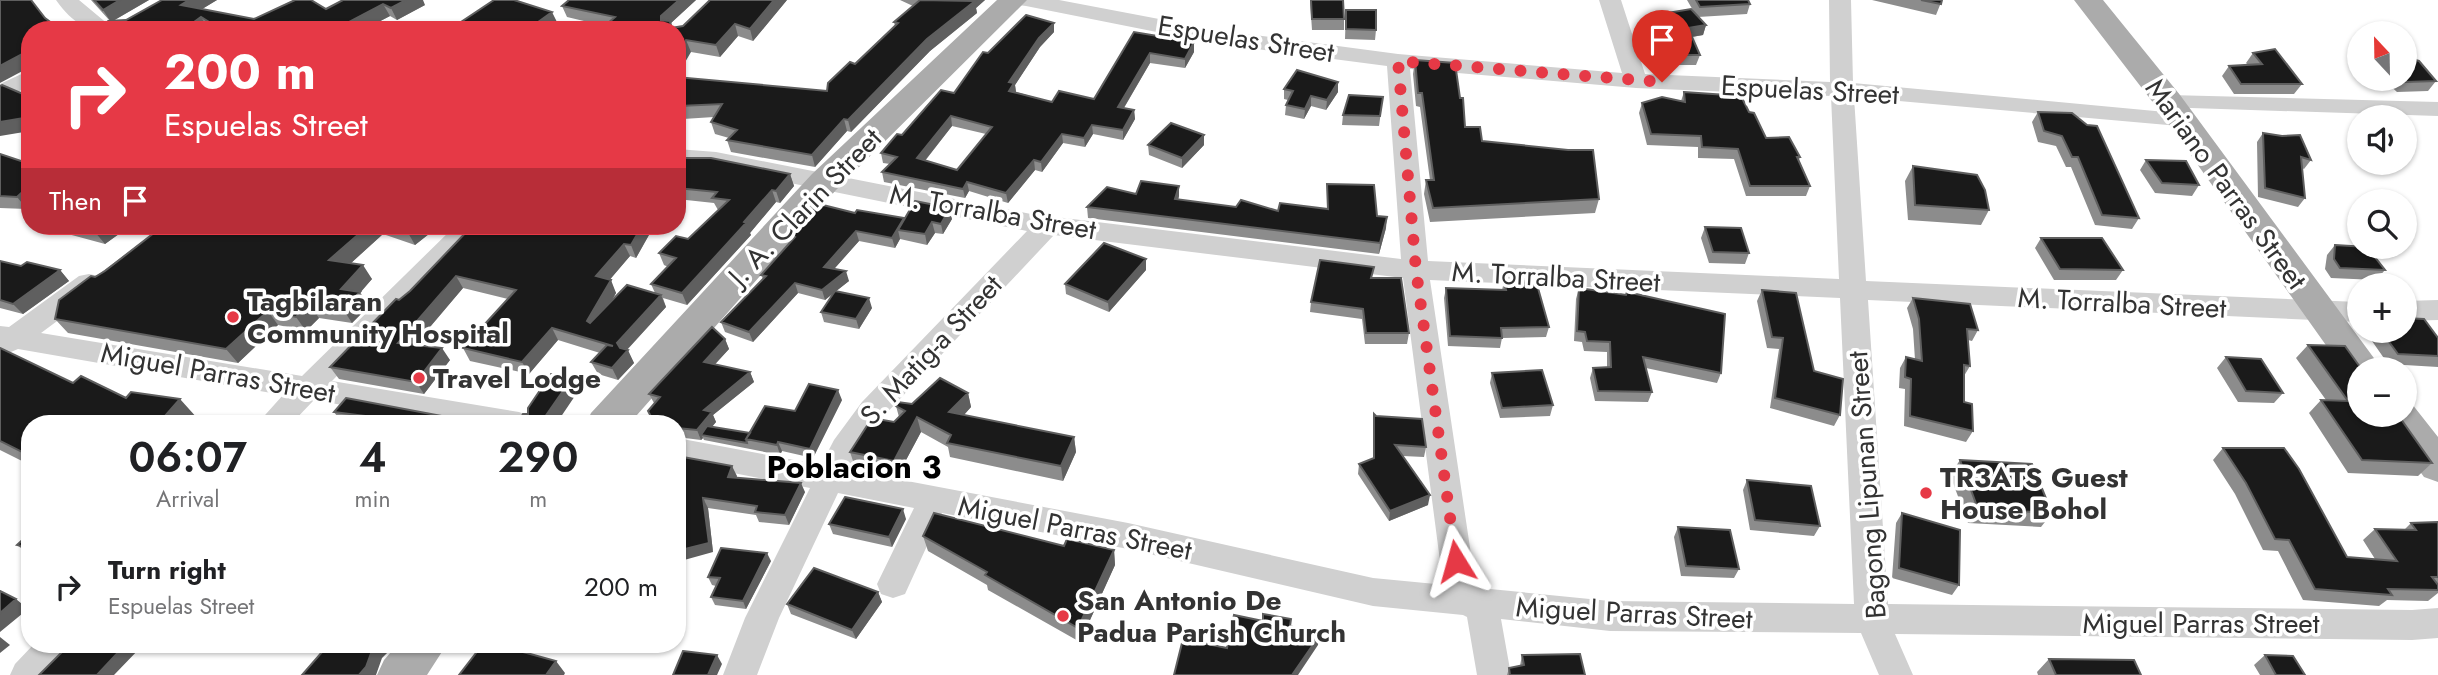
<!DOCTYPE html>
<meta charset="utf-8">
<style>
body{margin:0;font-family:Jost,sans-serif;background:#f2f2f2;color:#202124;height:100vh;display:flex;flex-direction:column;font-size:26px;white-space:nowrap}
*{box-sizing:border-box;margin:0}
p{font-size:23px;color:#757577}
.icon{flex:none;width:38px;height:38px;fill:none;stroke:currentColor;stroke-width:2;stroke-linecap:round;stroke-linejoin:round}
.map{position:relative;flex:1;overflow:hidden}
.sheet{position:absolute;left:21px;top:415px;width:665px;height:238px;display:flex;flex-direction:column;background:#fff;border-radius:28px;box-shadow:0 2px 5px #0004}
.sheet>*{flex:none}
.guide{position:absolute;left:21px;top:21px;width:665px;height:214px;border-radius:28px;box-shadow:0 2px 5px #0004;background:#e63946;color:#fff;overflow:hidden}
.needle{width:46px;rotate:338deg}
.controls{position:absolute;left:2347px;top:21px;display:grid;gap:14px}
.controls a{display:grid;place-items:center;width:70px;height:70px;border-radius:50%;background:#fff;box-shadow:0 2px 5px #0004;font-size:35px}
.pin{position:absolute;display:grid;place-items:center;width:60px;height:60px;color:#fff;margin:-72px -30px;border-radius:50% 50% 50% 0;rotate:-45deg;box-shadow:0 0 7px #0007}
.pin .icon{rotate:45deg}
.me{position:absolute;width:77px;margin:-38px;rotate:352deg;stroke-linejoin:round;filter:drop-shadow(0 0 5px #0008)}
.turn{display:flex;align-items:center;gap:24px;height:147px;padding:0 28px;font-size:32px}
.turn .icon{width:91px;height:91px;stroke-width:2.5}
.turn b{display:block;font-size:49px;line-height:60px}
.then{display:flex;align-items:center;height:66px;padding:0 28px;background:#0003;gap:14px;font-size:26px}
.eta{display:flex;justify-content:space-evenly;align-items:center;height:119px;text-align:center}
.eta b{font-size:42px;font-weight:600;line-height:49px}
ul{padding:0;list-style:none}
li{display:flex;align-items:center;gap:21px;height:105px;padding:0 28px}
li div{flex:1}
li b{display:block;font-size:26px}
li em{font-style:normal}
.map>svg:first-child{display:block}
</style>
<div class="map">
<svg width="2438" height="675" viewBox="0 0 2438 675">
<rect width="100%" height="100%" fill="#fff"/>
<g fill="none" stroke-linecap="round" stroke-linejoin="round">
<!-- minor -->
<path fill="#d0d0d0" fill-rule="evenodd" d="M56,0H79L115,30C86,30 74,25 56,0Z
M1015,0H1059L1217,30L1398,54L1622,73L1599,0H1621L1645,74L1830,82L1829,0H1851L1853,83L2187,114L2191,119L2187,124L2179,126L1854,97L1866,281L2359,302V322L1868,300L1888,604L2412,610L2438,608V638L2412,640L1895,634L1913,675H1879L1861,633L1610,631L1501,619L1511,675H1477L1467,617L1463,615L1373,606L1128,549L942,513L905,594L893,598L881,594L877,584L914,508L838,493L779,618L757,675H723L745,618L810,488L677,462V438L821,465L834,440L862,402L1027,231L716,168L677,165V149L716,152L1031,214L1401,259L1387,66L1217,44L1026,6L1018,5ZM1410,69L1636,88L1831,96L1839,279L1428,261ZM1054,235L1403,278L1440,561L1446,585L1373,578L1128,523L849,470L882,418ZM1430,280L1840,298L1854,604L1610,601L1480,588L1472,561Z
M30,70V86L0,100V84Z
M2169,95L2438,102V116L2161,107L2157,102L2161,97Z
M455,226H483L332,381L519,412L529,416L534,424H449L314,400L291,424H257L283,395L18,349L6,354L0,353V326L9,327L79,276L89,274L99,276L102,283L99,290L41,333L302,376Z
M2438,300V320L2404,321V301Z
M34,644H74L69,655L50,675H10L15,664Z"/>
<!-- major -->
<path fill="#ababab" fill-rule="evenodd" d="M997,0H1027L836,190L629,424H586L591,413L812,174Z
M2074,0H2103L2180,95L2382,369H2359V382L2350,379L2158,109Z
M2404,402L2412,404L2438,437V482L2424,477L2379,415H2404Z
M398,644H447L427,675H377L384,660Z"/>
</g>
<!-- wall -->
<path fill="#8c8c8c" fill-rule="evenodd" d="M91,0H149L113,21L126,20L162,0H217L202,9L254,19L326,9L343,0L425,5L397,20L390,16L363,30H211L209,29L208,30H116L110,21Z
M569,0H696L671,23L673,28L787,0L753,41L738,36L720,57L691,52L605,26L567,17L562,6Z
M900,0H985L976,8L977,13L930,51L851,132L847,131L815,167L731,152L727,140L729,138L715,134L711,122L714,117L683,119L677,126V77L827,91L895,26L894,22L913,6Z
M1310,0H1343L1344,19V30H1312Z
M1687,0H1748L1750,4L1747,14L1698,17L1706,25L1703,35L1692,37L1700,55L1696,65H1663L1646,26L1649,16L1694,12Z
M1872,0H1942L1936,15Z
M1346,10L1376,30L1375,40L1345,39Z
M1054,23V32L1040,47L1015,85L1016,92L1052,102L1094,99L1134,32L1194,52L1185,68L1150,63L1124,108L1134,110L1135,119L1123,140L1093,134L1085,147L1063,143L1042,172L1035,170L1008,203L969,191L965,198L884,182L882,172L890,164L883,163L881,153L954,93L988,53ZM952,126L986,134L957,170L925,161Z
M2253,53L2302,84L2294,94H2234L2222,76L2229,66L2248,65L2246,63Z
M1415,60L1465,127L1482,141L1599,199L1595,213L1430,222L1424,194L1426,180H1430L1420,107L1416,106L1413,74Z
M2383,79H2404L2436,81L2428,91L2397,92Z
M1284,89L1338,92L1326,110L1311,106L1304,119L1285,115L1286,105L1288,100L1284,99Z
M1684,92L1749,112L1766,138L1800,157L1799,160L1810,186L1806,196H1746L1734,159L1698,158V147L1647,145L1639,113L1642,103L1681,101Z
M1383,97L1379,126L1342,125L1343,115Z
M2038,112L2072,113L2139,218L2132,229L2095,225L2071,167H2066L2056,146L2038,142L2032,122Z
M2263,133L2311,160L2304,169L2302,168L2305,198L2298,207L2258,197L2257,142Z
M1204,135V145L1182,168L1149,155L1148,145Z
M0,154L27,209L0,208Z
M677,158L790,174L794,186L780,203L776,202L750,233L751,235L687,305L663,298L666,307L627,350L634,363L618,380L598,374L591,362L600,353L558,340L529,374L470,361L463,348L508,299L463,288L415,345L450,360L424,394L339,379L330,367L399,300L410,291L472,226H654L636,258L630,256L609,280L616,293L612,300L655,293L651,284L668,267L664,265L659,253L688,239L718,210L714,203L677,199Z
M2146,160L2199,185L2192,196L2155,193L2140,170Z
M1913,166L1989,210L1981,225L1908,220L1905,181Z
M1327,184L1377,216L1386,228L1379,254L1088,218L1087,207L1136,194L1179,196L1178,200L1236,207L1278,211L1327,209Z
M855,213L904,218L952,219L943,234L935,233L927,245L900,239L895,248L859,241L834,269L849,281L836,291L872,308L859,329L824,322L821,312L833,293L825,300L798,293L753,342L725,332L721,322L763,279L761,275L792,240L791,235Z
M61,226H146L141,229L130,226L105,244L68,234Z
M161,226H277L276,227L301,234L311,226H442H439L415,245L383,234L351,263L372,279L360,292L369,306L352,323L319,318L306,331L278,325L238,363L68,333L55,319L95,277L162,227Z
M1705,227L1749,253L1745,264L1709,263L1701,238Z
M2041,238L2123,270L2116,280H2054L2035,248Z
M2335,245L2385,270L2376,280L2331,278L2325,269L2327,255Z
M0,261L21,266L60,270L69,281L23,314L0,308Z
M1146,270L1109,312L1066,294L1065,284Z
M1373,278L1409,333L1407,344H1365L1362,319L1310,312L1311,302Z
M1504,282L1549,327L1546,337L1502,338L1500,348L1448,346L1444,298L1446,288L1502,290Z
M1579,288L1721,373L1717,383L1646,368L1652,392L1648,402L1595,401L1590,378L1593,368L1607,367V352L1584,351L1582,342L1574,341L1576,299Z
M1762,290L1814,371L1840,415L1834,426L1770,408L1779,349L1767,348L1757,301Z
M1913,298L1978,330L1972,341L1968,340L1970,366L1964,376V402L1973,431L1966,442L1904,426L1905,389L1899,388L1900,368L1906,357L1915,360L1913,329L1907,308Z
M2365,331H2404L2438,338V367L2388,364Z
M725,339L729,349L714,365L750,372L754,382L713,415L716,422L712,427L750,433L795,411L842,400L813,458L782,451L780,455L750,449L704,440L703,438L701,440L677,437V424L654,403L649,394Z
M2308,345L2432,463L2418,476L2348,473L2309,413L2321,400H2326L2296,358Z
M0,348L73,383L198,419L30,424V465L0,450Z
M2226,357L2283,393L2274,403L2238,402L2217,368Z
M1492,373L1553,405L1550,416L1500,418L1490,383Z
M968,393L971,407L964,415L1074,437L1076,452L1063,481L950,457L948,447L921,432L898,475L855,467L850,452L894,422L899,417L896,406L912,404Z
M334,412L484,424H343Z
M1374,414L1376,416L1426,447L1424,457L1403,456L1428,505L1389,521L1358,474L1359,464L1373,458V424Z
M2223,448L2347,557L2375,559L2363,540L2375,529L2404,530L2411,523L2438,522V593L2428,601L2387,600L2379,606L2303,600L2278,551L2263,550L2235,494L2213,460Z
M1960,460L2052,513L2041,527L1968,523L1950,475Z
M677,466L737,476L736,478L805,492L789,525L759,522L756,515L708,508L713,552Z
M1747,480L1820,526L1814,536L1750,530L1743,490Z
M1902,513L1959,585L1952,595L1892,578L1896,523Z
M906,519L892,547L833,534L829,524Z
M1678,527L1739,569L1734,578L1681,576L1674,537Z
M30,533V555L17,545Z
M923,536L1114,550L1115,565L1080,642L988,590L987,585L928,551Z
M771,561L746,609L715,605L711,597L716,586L712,585L708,577Z
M878,592L882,602L856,639L791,614L787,604Z
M1522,655L1585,675H1507L1509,668L1520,666Z
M2265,655L2305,675H2260L2254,665Z
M2049,659L2141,675H2038L2037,672Z"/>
<!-- shaded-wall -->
<path fill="#5f5f5f" d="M120,0H149L111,22L103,10Z
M189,0H217L189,17L181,5Z
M406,0H423L425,5L397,20L391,8Z
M679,0H696L671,23L673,30L661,20V16Z
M774,0H787L753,41L750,29Z
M970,0H985L976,8L977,13L930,51L851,132L848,120L927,39Z
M383,4L390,16L363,30H334Z
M552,12L558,24L549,30H527Z
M201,17L209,29L208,30H183Z
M1054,23V32L1040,47L1015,85L1016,92L1009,91V82L1039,38Z
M735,24L738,36L720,57L716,45Z
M1706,25L1703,35L1685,38L1688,28Z
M686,40L691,52L677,76V56Z
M1194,42V52L1185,68V59Z
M30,50V67L0,83V66Z
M1150,53V63L1119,116L1118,107Z
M1338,82V92L1326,110L1327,100Z
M1311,96V106L1304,119L1305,109Z
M679,106L683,119L677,126V108Z
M1134,110L1135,119L1123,140V130Z
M951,116L952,126L919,168L917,158Z
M30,117V131L0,136V122Z
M844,119L847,131L815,167L812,155Z
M1092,125L1093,134L1085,147L1084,138Z
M1062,134L1063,143L1042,172L1041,162Z
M1204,135V145L1182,168V158Z
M1034,160L1035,170L1008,203L1006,193Z
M790,174L794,186L780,203L776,191Z
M967,182L969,191L965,198L963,189Z
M30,185V207L27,209L17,197Z
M1179,186V196L1175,210V199Z
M772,190L776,202L750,233L751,235L687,305L682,293Z
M950,208L952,219L943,234L941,224Z
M1387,217L1386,228L1379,254L1380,243Z
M904,218L898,230L900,239L895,248L892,238Z
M932,222L935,233L927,245L925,234Z
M100,226H130L105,244L94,231Z
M368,226H378L383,234L339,274L329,260Z
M413,226H439L415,245L407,231Z
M642,226H654L636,258L631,245Z
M856,231L859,241L827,277L824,267Z
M624,244L630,256L602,289L596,276Z
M1146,259V270L1109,312L1108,302Z
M363,265L372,279L360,293L369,306L352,323L343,309L341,289Z
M60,270L69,281L23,314L13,304Z
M846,271L849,281L825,300L822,290Z
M456,276L463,288L406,355L398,343Z
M611,280L616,293L594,333L587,321Z
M795,283L798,293L753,342L749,332Z
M661,295L666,307L622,355L617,343Z
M869,298L872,308L859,329L856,319Z
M309,304L319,318L306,331L296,317Z
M268,311L278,325L238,363L226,349Z
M552,328L558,340L529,374L522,362Z
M725,339L729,349L708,372L704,362Z
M442,348L450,360L424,394L416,382Z
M628,350L634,363L618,380L612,368Z
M750,372L754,382L713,415L716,422L704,436L701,435L703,438L701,440L697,430L704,410Z
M572,378L579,390L556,424H540Z
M838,390L842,400L813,458L810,449Z
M968,393L971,407L953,427L949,412Z
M180,399L198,419L194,424H158Z
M917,417L921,432L898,475L894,461Z
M1074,437L1076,452L1063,481L1061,466Z
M778,442L782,451L780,455L777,445Z
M732,466L737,476L732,487L728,477Z
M801,483L805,492L789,525L785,515Z
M1430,495L1428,505L1389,521L1390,511Z
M703,498L708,508L713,552L677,562V551Z
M903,509L906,519L892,547L889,537Z
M1114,550L1115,565L1080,642L1078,628Z
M767,553L771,561L746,609L743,601Z
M878,592L882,602L856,639L852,630Z
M16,599L28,609L0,632V613Z
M1319,636L1318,645L1298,675H1292Z
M0,637L10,645L0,653Z
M126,644H138L141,647L114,675H97Z
M376,644H396L382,658L376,675H359L373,648Z
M717,655L722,664L717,675H708Z
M556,661L565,673L564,675H546Z"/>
<!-- building -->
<path fill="#1a1a1a" stroke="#5f5f5f" stroke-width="2" fill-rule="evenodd" d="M0,0H31L45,18L61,30H30V50L0,66Z
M94,0H120L103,10Z
M162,0H189L181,5L254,19L295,0H311L326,9L343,0H406L391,8L383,4L334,30H222L201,17L183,30H117L109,21L126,20Z
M494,0H514L552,12L527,30H449Z
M569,0H679L661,16V20L670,21L671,28L683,26L710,0H774L750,29L735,24L716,45L686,40L677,56V30H600L615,17L562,6Z
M920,0L975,1L927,39L848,120L844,119L812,155L727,140L737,130L711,122L722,104L679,106L677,108V77L827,91L828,83L850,62L855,64L898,23L894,22Z
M1311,0H1343L1344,19H1312Z
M1696,0H1748L1750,4L1700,7Z
M1921,0H1942L1941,4Z
M1691,9L1706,25L1688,28L1700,55H1666L1649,16Z
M1346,10H1376V30L1346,29Z
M1026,15L1054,23L1039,38L1009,82L1014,83L1009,91L1052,102L1059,91L1094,99L1134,32L1194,42L1185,59L1150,53L1118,107L1134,110L1123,130L1092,125L1084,138L1062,134L1041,162L1034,160L1006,193L967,182L963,189L882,172L897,157L881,153L897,134L902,135L941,90L954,93L983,52L988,53ZM951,116L992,127L957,170L917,158Z
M2275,49L2302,84H2241L2229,66L2262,64L2253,53Z
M2404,57L2419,61L2436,81L2405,82L2402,79H2404Z
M1415,60L1455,63L1460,98H1463L1465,127H1480L1482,141L1568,150H1593L1599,199L1433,208L1426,180H1434L1422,93H1418Z
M1297,70L1338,82L1327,100L1311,96L1305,109L1286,105L1293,91L1284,89Z
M2,85L30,97V117L0,122V86Z
M1684,92L1741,96L1749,112L1754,113L1766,138L1789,137L1800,157H1797L1810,186H1750L1738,149L1702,147L1701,136L1651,134L1642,103L1662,97L1685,102Z
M1349,95L1383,97L1380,116L1343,115Z
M2038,112L2072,113L2087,125L2097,126L2139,218L2102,215L2078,157H2072L2062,136L2044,131Z
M1171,123L1204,135L1182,158L1148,145Z
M2263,133L2282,136L2300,135L2311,160L2301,157L2305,198L2265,188Z
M0,154L30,164V185L17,197L0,196Z
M677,158H711L790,174L776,191L772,190L744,222L746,223L682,293L651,284L676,258L659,253L676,236L688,239L729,200L712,198L717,192L677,188Z
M2146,160L2186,161L2199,185L2162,183Z
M1913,166L1977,175L1985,190L1989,210L1915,205Z
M1141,181L1179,186L1175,199L1236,207L1241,200L1278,211L1280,203L1328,209L1327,184L1374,185L1377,216L1387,217L1380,243L1087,207L1107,187L1136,194Z
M915,201L950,208L941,224L932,222L925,234L898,230Z
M819,204L855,213L857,210L904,218L892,238L856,231L824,267L846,271L822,290L795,283L749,332L721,322L766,276L761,275L795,237L791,235Z
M76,226H100L94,231Z
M163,226H272L301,234L311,226H368L329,260L363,265L341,289L360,292L343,309L309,304L296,317L268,311L226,349L55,319L59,300L91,276L95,277L105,271Z
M391,226H413L407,231Z
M472,226H642L631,245L624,244L596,276L611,280L587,321L590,323L627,285L661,295L617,343L620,348L628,350L612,368L591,362L607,345L613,346L552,328L522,362L463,348L516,290L456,276L398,343L442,348L416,382L330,367L396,299L399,300L410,291Z
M1705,227L1741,228L1749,253L1713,252Z
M2041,238H2102L2123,270L2060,269Z
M1104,243L1146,259L1108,302L1065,284Z
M2335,245L2367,247L2385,270L2340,268L2334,259Z
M1320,260L1374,267L1371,278H1401L1409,333H1366L1363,309L1311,302Z
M0,261L21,266L27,262L60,270L13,304L0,300Z
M1536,281L1549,327L1501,328L1502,338L1450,336L1446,288L1506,290L1504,282Z
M1579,288L1626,295L1627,292L1725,314L1721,373L1643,357L1652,392L1598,391L1593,368L1611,367L1610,342L1587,341L1585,332L1577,331Z
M1762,290L1796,293L1814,371L1843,379L1840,415L1775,398L1783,338L1772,337Z
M835,291L869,298L856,319L821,312Z
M1913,298L1970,304L1978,330L1967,329L1970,366L1964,365V402L1972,404L1973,431L1910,416L1911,379L1905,377L1906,357L1922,361L1919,319Z
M2404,318L2424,319L2438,338V356L2398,354L2381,331H2404Z
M712,327L725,339L704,362L750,372L704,410L712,412L697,430L677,428V424H655L648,411L660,397L649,394Z
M2308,345L2345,346L2360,367L2366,369H2359V415H2398L2432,463L2362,460L2321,400L2348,401Z
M0,348L73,383L81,376L126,398L131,392L180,399L158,424H30V456L0,441Z
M2226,357L2261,359L2283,393L2246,391Z
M1542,370L1553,405L1502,408L1492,373Z
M551,374L572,378L540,424H517L523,414H528V408Z
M940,378L968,393L949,412L1074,437L1061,466L947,443L951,435L917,417L894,461L850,452L872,418L894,422L905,411L896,406L898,402L912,404Z
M809,384L838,390L810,449L778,442L777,445L746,439L765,406L795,411Z
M346,398L484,424H376L381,418L334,412Z
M1374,414L1376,416L1422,419L1426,447L1395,445L1430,495L1390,511L1359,464L1374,458Z
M707,426L750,433L746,439L747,443L701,435Z
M2223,448H2284L2299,469L2347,557L2397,561L2375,529L2416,530L2411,523L2438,522V577H2432L2438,585V590L2388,589L2392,595L2315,589L2289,540L2275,539L2246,483Z
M683,457L732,466L728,477L801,483L785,515L755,512L757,506L703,498L709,543L677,551V466Z
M1960,460L2032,464L2052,513L1978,509Z
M1747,480L1811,486L1820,526L1755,520Z
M845,497L903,509L889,537L829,524Z
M934,513L1064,546L1067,539L1114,550L1078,628L985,575L987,572L923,536Z
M1902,513L1960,530L1959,585L1899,568Z
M1678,527L1730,530L1739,569L1686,566Z
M30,533V548L17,545Z
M721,548L767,553L743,601L711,597L720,578L708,577Z
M814,568L878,592L852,630L787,604Z
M0,591L16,599L0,613Z
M1263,614L1291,619L1290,626L1319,636L1292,675H1174L1183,639L1227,648L1234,615L1263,621Z
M70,644H126L97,675H39Z
M329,644H376L373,648L366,667L359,675H302Z
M483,644H494L556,661L546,675H459Z
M683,651L717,655L708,675H673Z
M1580,654L1585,675H1510L1509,668L1524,665L1522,655Z
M2265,655L2293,656L2305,675H2276Z
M2049,659L2134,660L2141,675H2056Z"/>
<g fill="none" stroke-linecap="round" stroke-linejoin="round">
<!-- route -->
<path stroke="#e63946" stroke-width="12" stroke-dasharray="0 21.6" d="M1456,561L1416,270L1398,61L1662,82"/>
</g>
<!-- markers -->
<g fill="#e63946" stroke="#fff" stroke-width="2.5">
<circle cx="233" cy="317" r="7"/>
<circle cx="419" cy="378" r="7"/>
<circle cx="1926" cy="493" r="7"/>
<circle cx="1063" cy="616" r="7"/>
</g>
<g text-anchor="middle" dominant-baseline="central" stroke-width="7" stroke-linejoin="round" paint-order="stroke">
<!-- street labels -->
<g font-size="28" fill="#333" stroke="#fff">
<text transform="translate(1246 39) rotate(9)">Espuelas Street</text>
<text transform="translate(1810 90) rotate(3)">Espuelas Street</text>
<text transform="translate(2226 184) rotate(54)">Mariano Parras Street</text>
<text transform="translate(805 207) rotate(-46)">J. A. Clarin Street</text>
<text transform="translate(993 212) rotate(10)">M. Torralba Street</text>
<text transform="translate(1556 277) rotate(3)">M. Torralba Street</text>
<text transform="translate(2122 303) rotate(3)">M. Torralba Street</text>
<text transform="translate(931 350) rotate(-47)">S. Matig-a Street</text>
<text transform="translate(218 373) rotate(10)">Miguel Parras Street</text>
<text transform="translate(1867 485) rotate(-94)">Bagong Lipunan Street</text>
<text transform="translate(1075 528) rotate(11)">Miguel Parras Street</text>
<text transform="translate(1634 613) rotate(3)">Miguel Parras Street</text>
<text x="2201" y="623">Miguel Parras Street</text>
</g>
<!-- poi labels -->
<g font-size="28" font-weight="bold" fill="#333" stroke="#fff" text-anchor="start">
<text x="247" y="301">Tagbilaran<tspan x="247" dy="32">Community Hospital</tspan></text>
<text x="433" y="378">Travel Lodge</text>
<text x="1940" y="477">TR3ATS Guest<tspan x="1940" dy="32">House Bohol</tspan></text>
<text x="1077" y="600">San Antonio De<tspan x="1077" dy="32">Padua Parish Church</tspan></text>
</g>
<!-- quarter labels -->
<g font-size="32" font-weight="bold" fill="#000" stroke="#fff">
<text x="854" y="467">Poblacion 3</text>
</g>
</g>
</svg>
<div class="controls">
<a><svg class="needle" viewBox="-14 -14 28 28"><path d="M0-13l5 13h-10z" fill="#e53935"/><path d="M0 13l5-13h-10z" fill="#757577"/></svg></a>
<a><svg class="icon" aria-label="sound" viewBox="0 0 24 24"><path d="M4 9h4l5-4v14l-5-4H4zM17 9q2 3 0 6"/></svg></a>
<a><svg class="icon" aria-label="search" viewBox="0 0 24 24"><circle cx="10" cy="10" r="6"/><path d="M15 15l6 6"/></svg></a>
<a>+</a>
<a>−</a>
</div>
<div class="pin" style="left:1662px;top:82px;background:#d93025"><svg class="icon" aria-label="arrive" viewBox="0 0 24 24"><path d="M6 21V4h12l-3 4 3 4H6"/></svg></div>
<svg class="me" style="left:1456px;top:561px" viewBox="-20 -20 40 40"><path d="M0-17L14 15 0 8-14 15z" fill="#e63946" stroke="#fff" stroke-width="4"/></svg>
<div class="guide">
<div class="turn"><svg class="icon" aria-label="right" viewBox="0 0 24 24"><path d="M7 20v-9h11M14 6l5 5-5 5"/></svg><div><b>200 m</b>Espuelas Street</div></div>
<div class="then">Then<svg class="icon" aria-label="arrive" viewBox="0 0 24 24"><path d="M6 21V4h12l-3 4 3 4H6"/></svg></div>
</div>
<section class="sheet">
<div class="eta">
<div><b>06:07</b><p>Arrival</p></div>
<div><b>4</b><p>min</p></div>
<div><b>290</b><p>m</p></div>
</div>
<ul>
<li><svg class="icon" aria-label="right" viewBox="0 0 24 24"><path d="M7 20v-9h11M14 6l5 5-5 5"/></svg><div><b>Turn right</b><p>Espuelas Street</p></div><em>200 m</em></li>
</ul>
</section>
</div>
